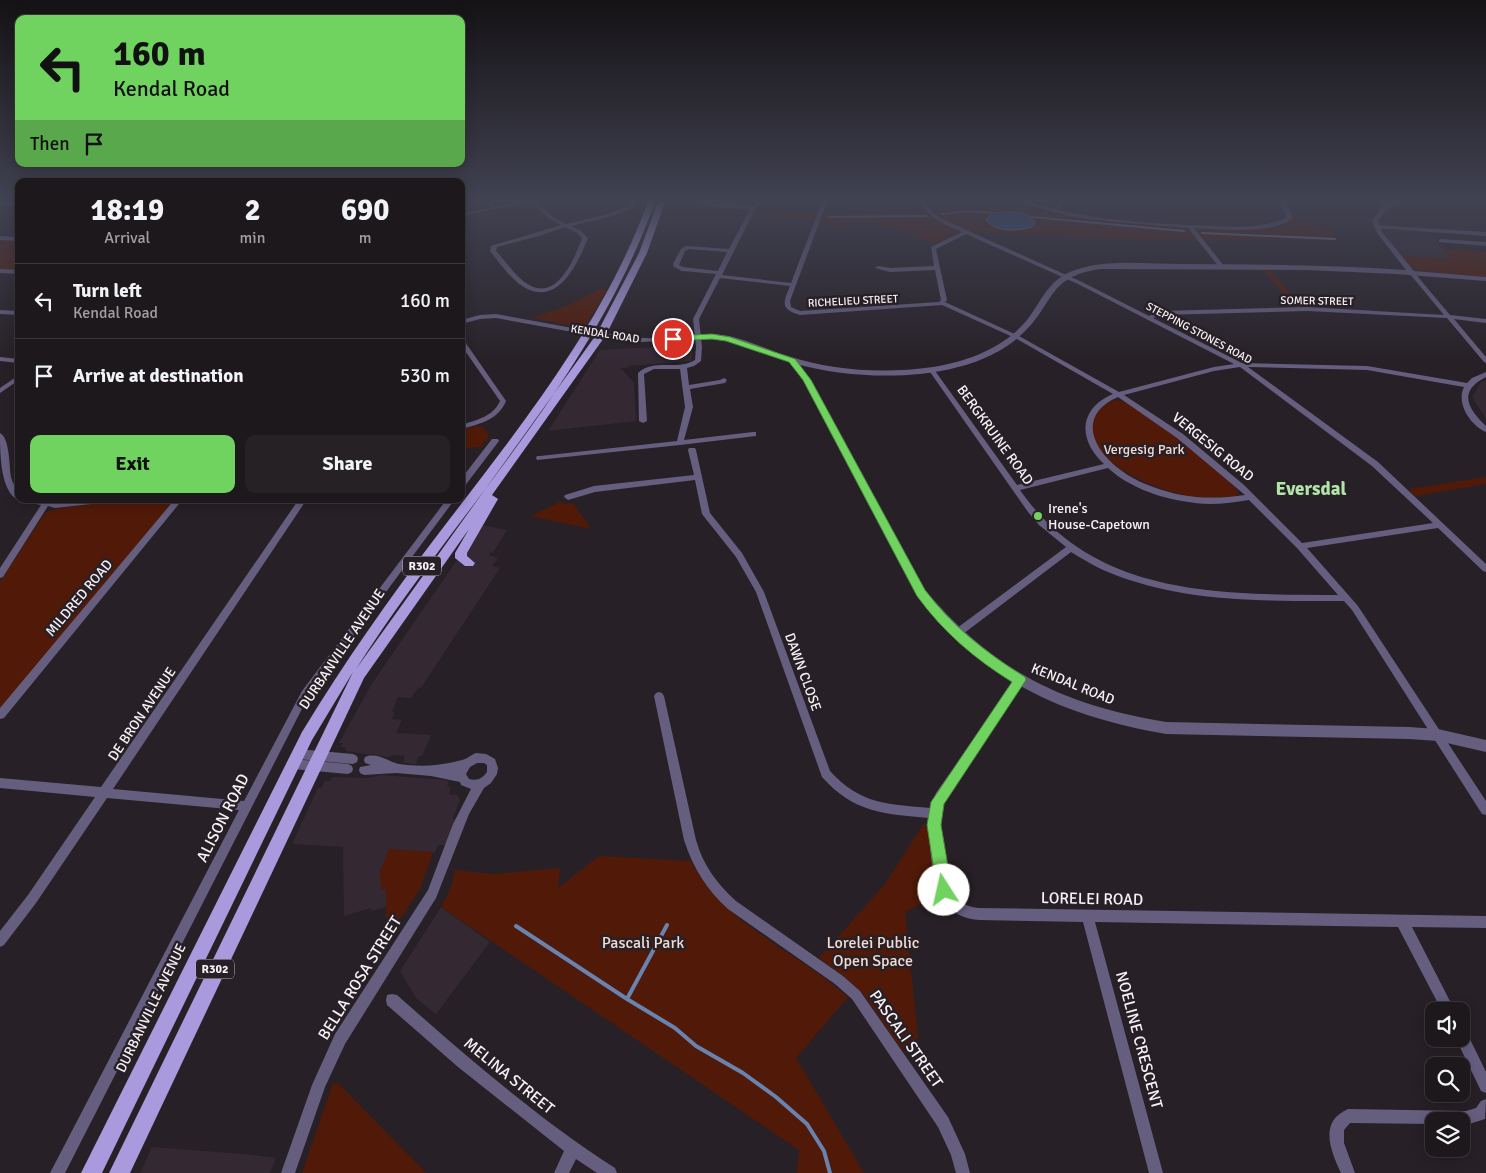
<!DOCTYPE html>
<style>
body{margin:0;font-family:Signika,sans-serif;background:#252125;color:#f1f3f6;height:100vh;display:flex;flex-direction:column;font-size:19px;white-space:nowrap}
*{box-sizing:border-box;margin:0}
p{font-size:16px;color:#a0a0a3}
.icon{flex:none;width:28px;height:28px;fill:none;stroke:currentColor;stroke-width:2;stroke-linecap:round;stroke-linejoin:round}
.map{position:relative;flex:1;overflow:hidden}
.panel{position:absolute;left:15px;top:178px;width:450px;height:325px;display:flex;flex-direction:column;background:#1d181c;border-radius:10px;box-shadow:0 2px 12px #0003,0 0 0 1px #3b373b}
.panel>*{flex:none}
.banner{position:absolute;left:15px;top:15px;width:450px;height:152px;border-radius:10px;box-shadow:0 2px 12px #0003,0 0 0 1px #3b373b;background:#70d35f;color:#111;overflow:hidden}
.fabs{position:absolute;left:1425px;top:1002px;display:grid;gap:10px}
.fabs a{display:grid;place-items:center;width:45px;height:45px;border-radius:10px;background:#1d181c;box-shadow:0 2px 12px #0003,0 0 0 1px #3b373b;font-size:25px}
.pin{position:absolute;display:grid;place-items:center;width:42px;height:42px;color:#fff;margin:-21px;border:2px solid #fff;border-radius:50%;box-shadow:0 1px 5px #0007}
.me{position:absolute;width:55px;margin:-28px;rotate:350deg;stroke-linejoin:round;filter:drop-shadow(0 0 4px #0008)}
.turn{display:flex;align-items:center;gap:18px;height:105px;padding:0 15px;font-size:22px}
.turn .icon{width:65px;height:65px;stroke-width:2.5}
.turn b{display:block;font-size:35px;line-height:42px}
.then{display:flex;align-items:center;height:48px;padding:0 15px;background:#0003;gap:10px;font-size:19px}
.eta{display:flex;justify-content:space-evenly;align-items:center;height:85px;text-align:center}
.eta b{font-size:30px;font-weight:800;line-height:35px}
.button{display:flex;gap:10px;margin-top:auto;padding:10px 15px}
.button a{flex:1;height:58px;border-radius:10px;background:#70d35f;color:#111;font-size:20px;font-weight:800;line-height:58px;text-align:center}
.button a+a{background:#252125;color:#f1f3f6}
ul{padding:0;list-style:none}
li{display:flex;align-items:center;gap:15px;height:75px;padding:0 15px;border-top:1px solid #3b373b}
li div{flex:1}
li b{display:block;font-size:19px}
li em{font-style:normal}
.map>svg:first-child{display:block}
</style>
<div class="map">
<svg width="1486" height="1173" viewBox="0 0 1486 1173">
<rect width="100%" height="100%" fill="#272026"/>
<!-- built -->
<path fill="#342833" d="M1386,229L1427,231L1452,259L1402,256L1384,234V230Z
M691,345L693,354L691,361L629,366L627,368H621L634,383L636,421L548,431L600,350Z
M1486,381V419L1472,397L1481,382Z
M481,525L507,530L493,553L491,552L489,555L498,558L492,566L500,568L421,688L419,687L411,698L398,697L392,712H395L392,719L402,720L396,733L431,735L422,756H419L416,764L403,763L405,756L393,755L389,757L372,754L371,755L346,751L345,747H341L343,743H339L371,685Z
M381,775L446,780L449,782L447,787H451L449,794L457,795L460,799L453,818L455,819L447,845H438L435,852H433L420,889L395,925L387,923L386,907L371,911V908L344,916L343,847L292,844L318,788H321L325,781H330L332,777L368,778Z
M441,907L490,942L436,1014L416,998L400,971Z
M152,1147L243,1154L276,1158L270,1173H140Z"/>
<!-- green -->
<path fill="#511a08" d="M461,199H482L488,206L483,210L461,214Z
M769,199H798L790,210L819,213L815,222L752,215L757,207Z
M924,199H1004L1082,217L1124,223L1184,228L1189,230L1197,240H1127L969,232L942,219L928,208Z
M922,207L932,217L959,233L934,244L894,229L855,220L852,229L821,223L825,212L832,215L872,212V209Z
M1292,216L1332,231L1339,241L1204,240L1195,230L1199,228H1279L1289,224Z
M0,240H19V271L0,270Z
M1442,249L1486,252V277L1418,270L1412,267L1402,256L1451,259Z
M1262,269H1269L1303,307H1295Z
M599,289L607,290L585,326L578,327L532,318L569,305Z
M1116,400L1127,403L1182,441L1236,488L1238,494L1235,496C1219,498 1204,498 1189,496C1159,491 1081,462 1094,419C1097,410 1107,402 1116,400Z
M476,426L483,427L489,436L482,444L485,446L461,449V430Z
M1486,477V484L1415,496L1408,489Z
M129,499H175L0,709V582L45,513L55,509Z
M560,502L567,504L573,503L591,529L531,516Z
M924,823L929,833L938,895L905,912L918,1038L902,1050L864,995L849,980L819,958L885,884Z
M389,849L433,852L420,889L401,918L386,919V889L381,890L380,871Z
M599,856L691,861C722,924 797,951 848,997L796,1058L864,1173H797L799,1150L441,907L451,888L455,870L493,874L560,868L558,888Z
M333,1083L339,1084L426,1173H302Z"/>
<!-- water -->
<path fill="#2a5392" stroke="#6883b0" d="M1000,212C1011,212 1028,211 1035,222L1032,227C1018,231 994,233 986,219L992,214Z"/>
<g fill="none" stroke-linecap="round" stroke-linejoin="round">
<!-- stream-far1 -->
<path stroke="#6883b0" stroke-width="2" d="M942,214L967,211L994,213
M829,217L926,216
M1032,217L1184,231
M1202,233L1335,239"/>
<!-- stream -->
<path stroke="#6883b0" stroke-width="4" d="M516,926L627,999L675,1028L696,1046L743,1073L776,1097L807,1124L824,1151L830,1173
M627,999L667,925"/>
<!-- minor -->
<path fill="#655e7f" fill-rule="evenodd" d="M483,199H488L495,207L531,199H543L536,201L553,217L566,224L609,214L629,205L628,200H632L635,206L613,216L571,226L581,231L588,238C577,266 555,312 518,283C507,274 499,262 490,251L491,246L561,225L547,217L532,202L461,216V213L490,208ZM565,227L577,233L582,238C573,263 554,307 522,280C512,272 505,260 496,251L497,247L539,236Z
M687,199H696L712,203L752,206L761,199H767L755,209L722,275L791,283L823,199H828L790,301L791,307L800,311L939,302L941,300L935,270L890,272L875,268L878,266L890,268L934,266L931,247L962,232C944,224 928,219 919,199H924L928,208L942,219L1082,282L1149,316L1160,311L1307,307L1444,315L1409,273V271H1413L1450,315L1486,319V323L1454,319L1486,357V363L1484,362L1447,318L1307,311L1161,315L1153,318L1242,363L1367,366L1467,383L1472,378L1486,372V377C1458,391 1467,408 1486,426V432C1470,425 1456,403 1464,387L1367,370L1248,367L1378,462L1486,564V572L1483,571L1438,528L1307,548L1358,606L1486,801V815L1482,814L1352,610L1344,601C1264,601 1183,603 1108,572C1095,567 1083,559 1071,552L959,637H953L951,634L953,631L1066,547L1039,525L1028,512L928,369L929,368H933L1017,485L1104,464C1078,440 1078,409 1113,394L1015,338L942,305L800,315C780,309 783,303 790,286L720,278L699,319L702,347L701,361L694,366L687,368L689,385L720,380L724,378L727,380L725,383L690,389L693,407L684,440L753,432H756V436L680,445L537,460L536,458L537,456H540L677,441L685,407L680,369H654L644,374L647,421L643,423L639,421L638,373C654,358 677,371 695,360L696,347L693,319L716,274L682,271L674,267L673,264L681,249L686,246L729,249L750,209L712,207ZM966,234L1078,284L1234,364L1214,367L1119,392L1019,336L945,302L947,300L936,249ZM689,249L727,252L718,271L683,267L679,265L685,251ZM1240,367L1372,466L1433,523L1302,543L1244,485L1183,434L1124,395L1214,371ZM1118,397L1177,438L1245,495C1217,499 1189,499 1162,490C1146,485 1130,478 1118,468C1090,446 1079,414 1118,397ZM1108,468C1134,492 1176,503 1210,504C1223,504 1236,502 1249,500L1297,548L1338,595C1220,594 1095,598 1020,490Z
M1007,199H1016L1054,209L1061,199H1066L1058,210C1100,220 1145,223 1188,225C1219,226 1257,231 1286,218V215L1279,202L1251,199H1283L1292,215V219C1268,235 1221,229 1194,228L1224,266L1221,268L1219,267L1188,228L1117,222L1073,217Z
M1372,199H1379L1391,205L1386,206Z
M1483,199H1486V202Z
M0,201H19V205H0Z
M1377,225L1486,232V236L1375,228L1374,227Z
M0,236L19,237V241L0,240Z
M1441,239L1486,242V246L1439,242V240Z
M0,269L19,270V274L0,273Z
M0,310L19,311V315L0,314Z
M496,314L589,331L592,333L589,335L496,318L480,319L461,324V320L480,315Z
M461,338L463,339L506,401C498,420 480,424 461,429V425C476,420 493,417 500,401L461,345Z
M0,357L19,359V363L0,361Z
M19,375V380L0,393V388Z
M0,433C10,438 9,466 11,477C13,485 19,491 19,499H36L55,502L87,499H113L109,502L55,508L48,506L3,577L0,578V568L41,505C32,503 22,503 15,498C0,487 0,450 0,433Z
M492,439H498L499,441L464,487H461V479Z
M689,448H695L696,450L710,513L742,553L764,592L830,771C861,805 888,804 930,808L936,793L1017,677L1020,676L1023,677L1025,680L1023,683L944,799C942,805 940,811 940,818C939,833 945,882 953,894C959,903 968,907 979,908L1486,916V928L1412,927L1455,1011H1442L1398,927L1095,922L1163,1173H1149L1083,922L979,920C967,919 955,915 947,905C931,887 929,841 929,818C884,814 854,813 822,777L756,592L736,557L702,514L695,480L595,492L568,500L564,497L565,495L594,486L694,475L688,450Z
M175,499H183L4,718L0,719V708Z
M299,499H307L113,789L244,801L302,691L447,499H455L308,697L65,1173H50L239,810L107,798L36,903L4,945L0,947V931L28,895L95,797L0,788V778L101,787Z
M659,692L662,693L664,696L696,840C703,865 717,884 736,901L843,976L860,991L948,1117L965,1154L970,1173H956L951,1155L938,1127L852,999L835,984L728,909C707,890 693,868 684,840L654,696L656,693Z
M298,749L353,754L357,756L358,759L357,762L353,764L298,759L294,757L293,754L294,751Z
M476,753L486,754L495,759L498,768L497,774L491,783L484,788L469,814L436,898L345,1044L325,1087L295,1173H281L312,1085L335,1034L428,890L453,824L471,789L461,785L460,782L431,776L396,773L364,775L360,773L359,770L360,767L371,765L365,763L364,760L365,757C378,752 388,762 399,764C420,767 441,766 462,760C467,759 471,755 476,753ZM477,763H484L487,765V772C482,779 477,781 469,779L466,774L470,767Z
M293,759L348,764L352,766L353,769L352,772L348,774L293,769L289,767L288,764L289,761Z
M392,994L397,995C466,1056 537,1118 615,1168L617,1173H597L576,1159L569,1173H554L564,1151L458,1067L387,1005L386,1000L387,995Z
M1461,1030L1466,1031L1486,1072V1093L1481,1091L1456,1039H1461Z
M1486,1099L1485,1119L1466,1125H1461V1121H1434V1124L1350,1123L1344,1130V1143L1355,1173H1341C1331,1151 1318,1122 1348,1109L1466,1111L1476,1108L1481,1101Z"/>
<!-- tertiary -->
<path fill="#655e7f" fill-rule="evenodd" d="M1399,199H1410L1386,210L1378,221L1382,232L1414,271L1486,277V281L1396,274L1306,270L1100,269C1046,277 1055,304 1022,334C971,383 864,382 800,365L811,380L925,590C994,671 1062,705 1166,722L1409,727L1438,729L1486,740V752L1438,741L1409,739L1166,734C1059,715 987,681 917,596L803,380L789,362L730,341L706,339L640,342L598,337L585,333L589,331C612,334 635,339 658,338C679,337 701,332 722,335C746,338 766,350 788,356C834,371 884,374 933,367C970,361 1007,347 1030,316C1042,299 1049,281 1070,272C1103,258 1146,264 1181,264C1256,264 1331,265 1406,270L1377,233L1372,221L1382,207Z"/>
<!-- primary -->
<path fill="#a89add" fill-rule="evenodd" d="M649,199H656C594,377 455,513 356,669L596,335L639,253L659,199H666L647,253L606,335L492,495L498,499L467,553V556L475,563L473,566H465L455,558V553L469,529L364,678L130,1173H109L353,672L312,740L102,1173H81L302,732C344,663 390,597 439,533C519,428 604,324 649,199Z"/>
</g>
<!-- sky -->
<linearGradient id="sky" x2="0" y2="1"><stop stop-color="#151215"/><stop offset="0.55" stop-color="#414252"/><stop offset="1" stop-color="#414252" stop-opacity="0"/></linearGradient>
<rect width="1486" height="364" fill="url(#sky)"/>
<!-- route -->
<path fill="#70d35f" stroke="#49893e" d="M712,334L730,337L795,359L811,380L925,590C952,626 986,653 1025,677L1026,680L944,804L941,825L952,890L950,895L944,897L939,895L937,890L927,825L931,802L1012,682C975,659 943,632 917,596L803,380L789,362L726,341L712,339L673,341L669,339L673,336Z"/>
<!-- markers -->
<circle fill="#70d35f" stroke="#272026" stroke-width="2" cx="1038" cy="516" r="5"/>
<g text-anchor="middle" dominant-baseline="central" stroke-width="5" stroke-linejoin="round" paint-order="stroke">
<!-- far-street labels -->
<g font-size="11" fill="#f8f2f7" stroke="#272026">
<text transform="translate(853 301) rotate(-3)">RICHELIEU STREET</text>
<text transform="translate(1317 301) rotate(1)">SOMER STREET</text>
<text transform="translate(1199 333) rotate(28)">STEPPING STONES ROAD</text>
<text transform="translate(605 334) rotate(9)">KENDAL ROAD</text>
</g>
<!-- shield labels -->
<g fill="#272026" stroke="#b9b3b8" stroke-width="1">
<rect x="403" y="556.5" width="38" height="19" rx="4"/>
<rect x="196" y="959.5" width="38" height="19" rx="4"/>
</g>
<g font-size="12" font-weight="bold" fill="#f8f2f7">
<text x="422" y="566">R302</text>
<text x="215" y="969">R302</text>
</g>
<!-- street labels -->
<g font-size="14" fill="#f8f2f7" stroke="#272026">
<text transform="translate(995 435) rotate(54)">BERGKRUINE ROAD</text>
<text transform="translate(1213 447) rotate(39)">VERGESIG ROAD</text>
<text transform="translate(79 598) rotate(-50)">MILDRED ROAD</text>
<text transform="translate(342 649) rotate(-56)">DURBANVILLE AVENUE</text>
<text transform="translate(803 672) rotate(70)">DAWN CLOSE</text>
<text transform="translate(1073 684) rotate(22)">KENDAL ROAD</text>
<text transform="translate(142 714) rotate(-56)">DE BRON AVENUE</text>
<text transform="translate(151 1008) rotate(-64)">DURBANVILLE AVENUE</text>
</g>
<!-- park labels -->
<g font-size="14" fill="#f3dbd3" stroke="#272026">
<text x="1144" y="449">Vergesig Park</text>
</g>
<!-- poi labels -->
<g font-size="14" fill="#f8f2f7" stroke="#272026" text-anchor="start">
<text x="1048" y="508">Irene's<tspan x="1048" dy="16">House-Capetown</tspan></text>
</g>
<!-- near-street labels -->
<g font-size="16" fill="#f8f2f7" stroke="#272026">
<text transform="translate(223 818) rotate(-63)">ALISON ROAD</text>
<text transform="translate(1092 899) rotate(1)">LORELEI ROAD</text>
<text transform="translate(360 978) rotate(-58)">BELLA ROSA STREET</text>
<text transform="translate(906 1039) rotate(55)">PASCALI STREET</text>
<text transform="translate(1139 1040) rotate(75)">NOELINE CRESCENT</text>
<text transform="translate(509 1076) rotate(39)">MELINA STREET</text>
</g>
<!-- near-park labels -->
<g font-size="16" fill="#f3dbd3" stroke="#272026">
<text x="643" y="943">Pascali Park</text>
<text x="873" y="943">Lorelei Public<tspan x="873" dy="18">Open Space</tspan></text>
</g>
<!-- district labels -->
<g font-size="19" font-weight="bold" fill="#b0e5a7" stroke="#272026">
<text x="1311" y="489">Eversdal</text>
</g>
</g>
</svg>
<div class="fabs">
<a><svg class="icon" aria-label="sound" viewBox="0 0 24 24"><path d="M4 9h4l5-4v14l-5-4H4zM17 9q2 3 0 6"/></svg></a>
<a><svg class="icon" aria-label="search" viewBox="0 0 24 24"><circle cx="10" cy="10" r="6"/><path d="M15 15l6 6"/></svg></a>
<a><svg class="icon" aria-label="layers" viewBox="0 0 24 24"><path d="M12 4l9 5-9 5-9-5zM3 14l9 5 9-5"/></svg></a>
</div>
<div class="pin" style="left:673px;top:339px;background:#d93025"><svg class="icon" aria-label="arrive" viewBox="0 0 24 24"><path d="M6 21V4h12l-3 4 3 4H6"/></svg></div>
<svg class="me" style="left:944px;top:890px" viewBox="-20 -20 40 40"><circle r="19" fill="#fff"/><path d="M0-13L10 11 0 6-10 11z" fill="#70d35f"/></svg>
<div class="banner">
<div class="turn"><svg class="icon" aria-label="left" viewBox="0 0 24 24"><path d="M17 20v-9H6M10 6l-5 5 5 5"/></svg><div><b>160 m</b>Kendal Road</div></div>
<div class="then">Then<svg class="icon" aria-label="arrive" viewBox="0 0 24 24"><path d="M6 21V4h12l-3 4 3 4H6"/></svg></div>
</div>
<section class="panel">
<div class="eta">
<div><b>18:19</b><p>Arrival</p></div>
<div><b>2</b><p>min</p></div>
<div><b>690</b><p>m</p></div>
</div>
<ul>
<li><svg class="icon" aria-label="left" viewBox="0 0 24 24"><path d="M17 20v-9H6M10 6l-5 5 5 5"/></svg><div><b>Turn left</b><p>Kendal Road</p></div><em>160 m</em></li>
<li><svg class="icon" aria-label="arrive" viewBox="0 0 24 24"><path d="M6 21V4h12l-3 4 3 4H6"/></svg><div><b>Arrive at destination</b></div><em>530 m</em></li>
</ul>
<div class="button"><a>Exit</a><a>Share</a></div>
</section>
</div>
